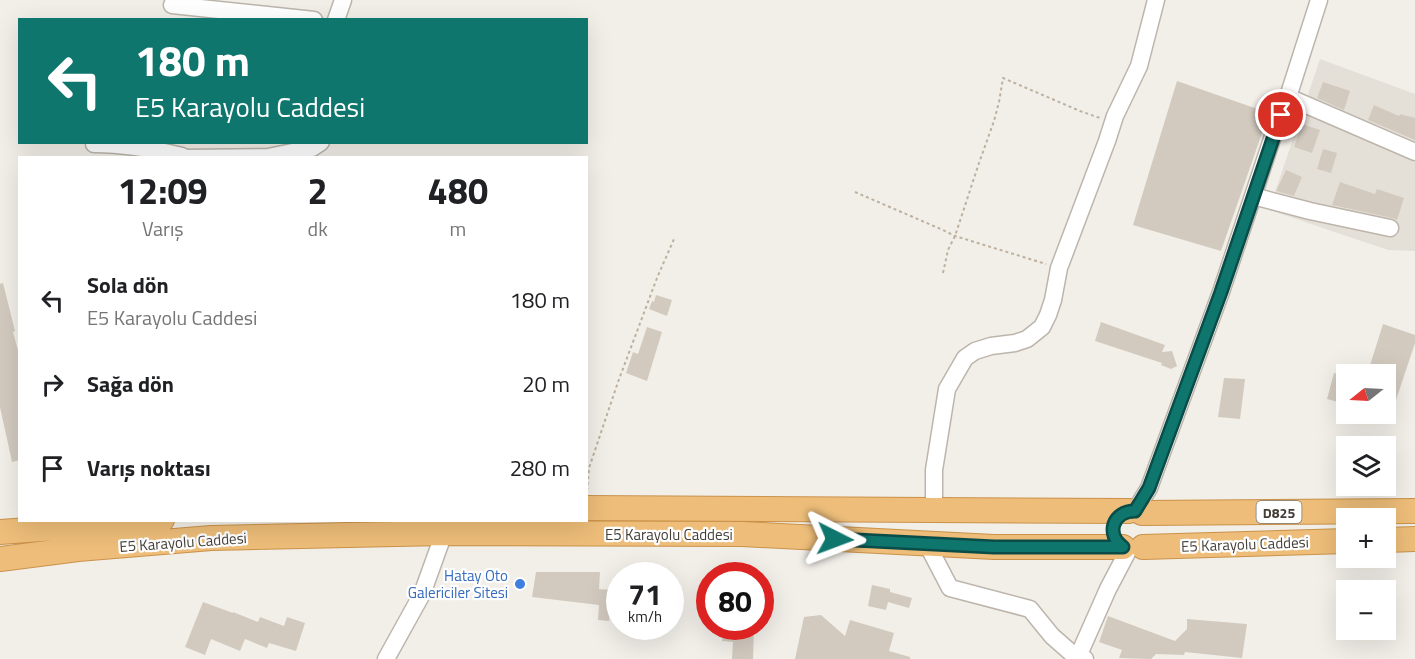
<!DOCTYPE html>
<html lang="tr">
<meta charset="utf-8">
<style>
body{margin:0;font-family:"Titillium Web",sans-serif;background:#f6f6f6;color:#202124;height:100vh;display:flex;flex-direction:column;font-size:22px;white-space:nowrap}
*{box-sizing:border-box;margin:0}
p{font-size:20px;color:#757577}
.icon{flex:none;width:33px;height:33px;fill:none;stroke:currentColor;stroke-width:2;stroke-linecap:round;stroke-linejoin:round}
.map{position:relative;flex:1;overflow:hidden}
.drawer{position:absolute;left:18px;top:156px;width:570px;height:366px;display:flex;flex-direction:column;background:#fff;border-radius:0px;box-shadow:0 6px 24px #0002}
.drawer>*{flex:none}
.banner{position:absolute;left:18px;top:18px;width:570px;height:126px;border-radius:0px;box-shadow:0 6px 24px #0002;background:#0f766e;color:#fff;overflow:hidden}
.needle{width:39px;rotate:252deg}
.fabs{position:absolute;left:1336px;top:364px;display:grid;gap:12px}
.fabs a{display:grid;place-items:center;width:60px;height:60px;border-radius:0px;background:#fff;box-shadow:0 6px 24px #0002;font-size:30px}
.speed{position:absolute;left:606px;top:562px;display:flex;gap:12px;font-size:30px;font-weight:700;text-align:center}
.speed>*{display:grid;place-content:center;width:78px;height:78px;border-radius:50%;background:#fff;box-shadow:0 6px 24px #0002;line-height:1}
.speed small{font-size:15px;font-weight:400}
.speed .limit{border:9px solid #d22;background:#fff;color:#111}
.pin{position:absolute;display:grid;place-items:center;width:51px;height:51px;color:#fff;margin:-26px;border:3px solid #fff;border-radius:50%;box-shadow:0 2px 6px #0007}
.me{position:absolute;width:66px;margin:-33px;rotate:93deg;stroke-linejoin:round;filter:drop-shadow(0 0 4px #0008)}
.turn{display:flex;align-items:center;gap:21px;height:126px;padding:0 18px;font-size:27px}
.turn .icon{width:78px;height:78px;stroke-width:2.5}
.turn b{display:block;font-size:42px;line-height:51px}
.eta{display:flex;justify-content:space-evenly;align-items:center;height:102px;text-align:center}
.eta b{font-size:36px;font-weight:700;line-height:42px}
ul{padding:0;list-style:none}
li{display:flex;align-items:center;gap:18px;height:84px;padding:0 18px}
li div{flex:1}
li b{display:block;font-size:22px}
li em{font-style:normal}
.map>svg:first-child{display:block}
</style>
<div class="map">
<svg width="1415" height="659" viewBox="0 0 1415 659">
<rect width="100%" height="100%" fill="#f2efe9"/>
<!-- residential -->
<path fill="#e5e0d7" d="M1320,59L1415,94V251L1388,250L1269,210Z"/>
<!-- building -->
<path fill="#d2cabf" d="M1177,81L1269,113L1221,251L1133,225Z
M1323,82L1350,91L1344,110L1317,98Z
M1374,105L1399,116L1400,114L1415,118V140L1368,120Z
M1302,124L1320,130L1312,153L1294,147Z
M1323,149L1337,153L1331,173L1317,169Z
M1286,170L1302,177L1294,196L1276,191Z
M1340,182L1375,194L1377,189L1404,198L1397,220L1392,218L1332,205Z
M3,283L15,331L13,332L20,358V460L12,462L0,407V284Z
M656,295L672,300L667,316L649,309L652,301L654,302Z
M1101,322L1165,345L1162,352L1172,351L1177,366L1171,369L1161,365L1162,363L1095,341Z
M1383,324L1415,335V343L1396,400L1386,396V375H1367Z
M647,327L662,332L647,381L626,373L633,352L638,354Z
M1334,373L1344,375L1338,402L1327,399Z
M1224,378L1245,379L1240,419L1218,417Z
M536,572H600L599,589L612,590L609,621L598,620L599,605L532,597Z
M872,585L890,589V592L912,598L909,608L888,602L886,610L868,606Z
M203,602L233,613V612L258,622L260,617L284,626L287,617L305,623L296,651L269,643L267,648L245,639L240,651L211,639L205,655L185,647Z
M821,615L845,636L850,620L894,633L889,651L910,657V659H795L804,617Z
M1108,616L1175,641L1187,629V619L1247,624L1242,658L1185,652L1184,655L1156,654L1151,659L1119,658L1122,650L1099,642Z
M723,627H754L753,659H732L733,642L722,641Z"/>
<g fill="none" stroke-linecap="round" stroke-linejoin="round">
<defs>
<path id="minor" d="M172,5L314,20
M336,20L343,0
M1288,97L1415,152
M94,144C125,144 153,149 182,156
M182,158L268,157L312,148L321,142
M1253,196L1310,211L1390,228
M934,510V470L947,389L965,358L975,351L991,346L1015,343L1027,339L1042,327L1048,315L1053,300L1059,268L1107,141L1115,116L1139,66L1156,0
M1135,511L1149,488L1221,292L1274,133L1288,97L1319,0
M927,544L950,588L1030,609L1052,636L1077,658L1085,659
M386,659L422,594L444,533
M1077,659L1108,589L1129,549"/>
<path id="highway" d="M586,508L1129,511
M1142,513L1415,511
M0,532L162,520
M1386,540L1415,539
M1143,547L1347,541
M0,559L78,549L211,538L444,533L742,534L994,547H1123"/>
</defs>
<!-- minor casing -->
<use href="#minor" stroke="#bdb5ac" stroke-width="19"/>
<!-- highway casing -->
<use href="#highway" stroke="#ca924a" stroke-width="26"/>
<!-- path -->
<path stroke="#bdb09f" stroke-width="2" stroke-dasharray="3 3" stroke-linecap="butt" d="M855,192L943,230L955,236L1046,264
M943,273L948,250L955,236L979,163L994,121L999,102L1003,78L1080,111L1100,118
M587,491L589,468L618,382L657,278L674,239"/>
<!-- minor -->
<use href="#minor" stroke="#fff" stroke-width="16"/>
<!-- highway -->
<use href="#highway" stroke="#edbd79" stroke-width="24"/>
</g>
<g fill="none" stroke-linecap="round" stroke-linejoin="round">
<defs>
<path id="route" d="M835,539L994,547H1123C1105,534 1113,511 1135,511L1149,488L1221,292L1281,115"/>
</defs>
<!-- route casing -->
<use href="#route" stroke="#0a4d48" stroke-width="15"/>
<!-- route -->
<use href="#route" stroke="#0f766e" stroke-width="10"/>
</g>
<!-- markers -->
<circle fill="#3f7fe0" stroke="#fff" stroke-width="2" cx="520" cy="584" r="6"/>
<g text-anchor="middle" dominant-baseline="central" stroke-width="4.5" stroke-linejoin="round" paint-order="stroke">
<!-- shield labels -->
<rect fill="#fff" stroke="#7d7974" stroke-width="1.5" x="1256.5" y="501" width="45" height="22" rx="4.5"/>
<g font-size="14" font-weight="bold" fill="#453f38">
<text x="1279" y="512">D825</text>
</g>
<!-- street labels -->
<g font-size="15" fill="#453f38" stroke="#fff">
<text x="669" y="534">E5 Karayolu Caddesi</text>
<text transform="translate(183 542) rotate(-4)">E5 Karayolu Caddesi</text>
<text transform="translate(1245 544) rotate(-2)">E5 Karayolu Caddesi</text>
</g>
<!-- shop labels -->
<g font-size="15" fill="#366cbe" stroke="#fff" text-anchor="end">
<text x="508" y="575">Hatay Oto<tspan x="508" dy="17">Galericiler Sitesi</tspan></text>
</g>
</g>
</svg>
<div class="fabs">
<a><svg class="needle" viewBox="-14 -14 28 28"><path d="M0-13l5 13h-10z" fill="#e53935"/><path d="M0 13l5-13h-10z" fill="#757577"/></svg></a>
<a><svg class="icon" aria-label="layers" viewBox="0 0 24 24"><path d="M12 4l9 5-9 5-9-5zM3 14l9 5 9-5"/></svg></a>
<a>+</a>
<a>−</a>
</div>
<div class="speed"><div>71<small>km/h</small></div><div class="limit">80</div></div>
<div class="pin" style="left:1281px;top:115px;background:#d93025"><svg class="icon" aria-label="arrive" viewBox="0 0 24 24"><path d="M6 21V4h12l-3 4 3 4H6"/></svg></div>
<svg class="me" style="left:835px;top:539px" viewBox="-20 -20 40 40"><path d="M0-17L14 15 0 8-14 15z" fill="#0f766e" stroke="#fff" stroke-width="4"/></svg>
<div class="banner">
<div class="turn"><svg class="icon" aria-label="left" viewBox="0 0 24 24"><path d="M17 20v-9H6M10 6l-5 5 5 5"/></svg><div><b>180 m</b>E5 Karayolu Caddesi</div></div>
</div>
<section class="drawer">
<div class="eta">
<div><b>12:09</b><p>Varış</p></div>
<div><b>2</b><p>dk</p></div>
<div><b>480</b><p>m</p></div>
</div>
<ul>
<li><svg class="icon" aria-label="left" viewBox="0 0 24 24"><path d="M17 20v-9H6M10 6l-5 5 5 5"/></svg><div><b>Sola dön</b><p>E5 Karayolu Caddesi</p></div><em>180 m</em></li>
<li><svg class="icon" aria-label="right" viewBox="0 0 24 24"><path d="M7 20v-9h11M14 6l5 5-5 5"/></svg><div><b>Sağa dön</b></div><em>20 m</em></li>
<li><svg class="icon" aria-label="arrive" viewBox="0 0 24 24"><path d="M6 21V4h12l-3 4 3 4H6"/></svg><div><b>Varış noktası</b></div><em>280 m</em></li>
</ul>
</section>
</div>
